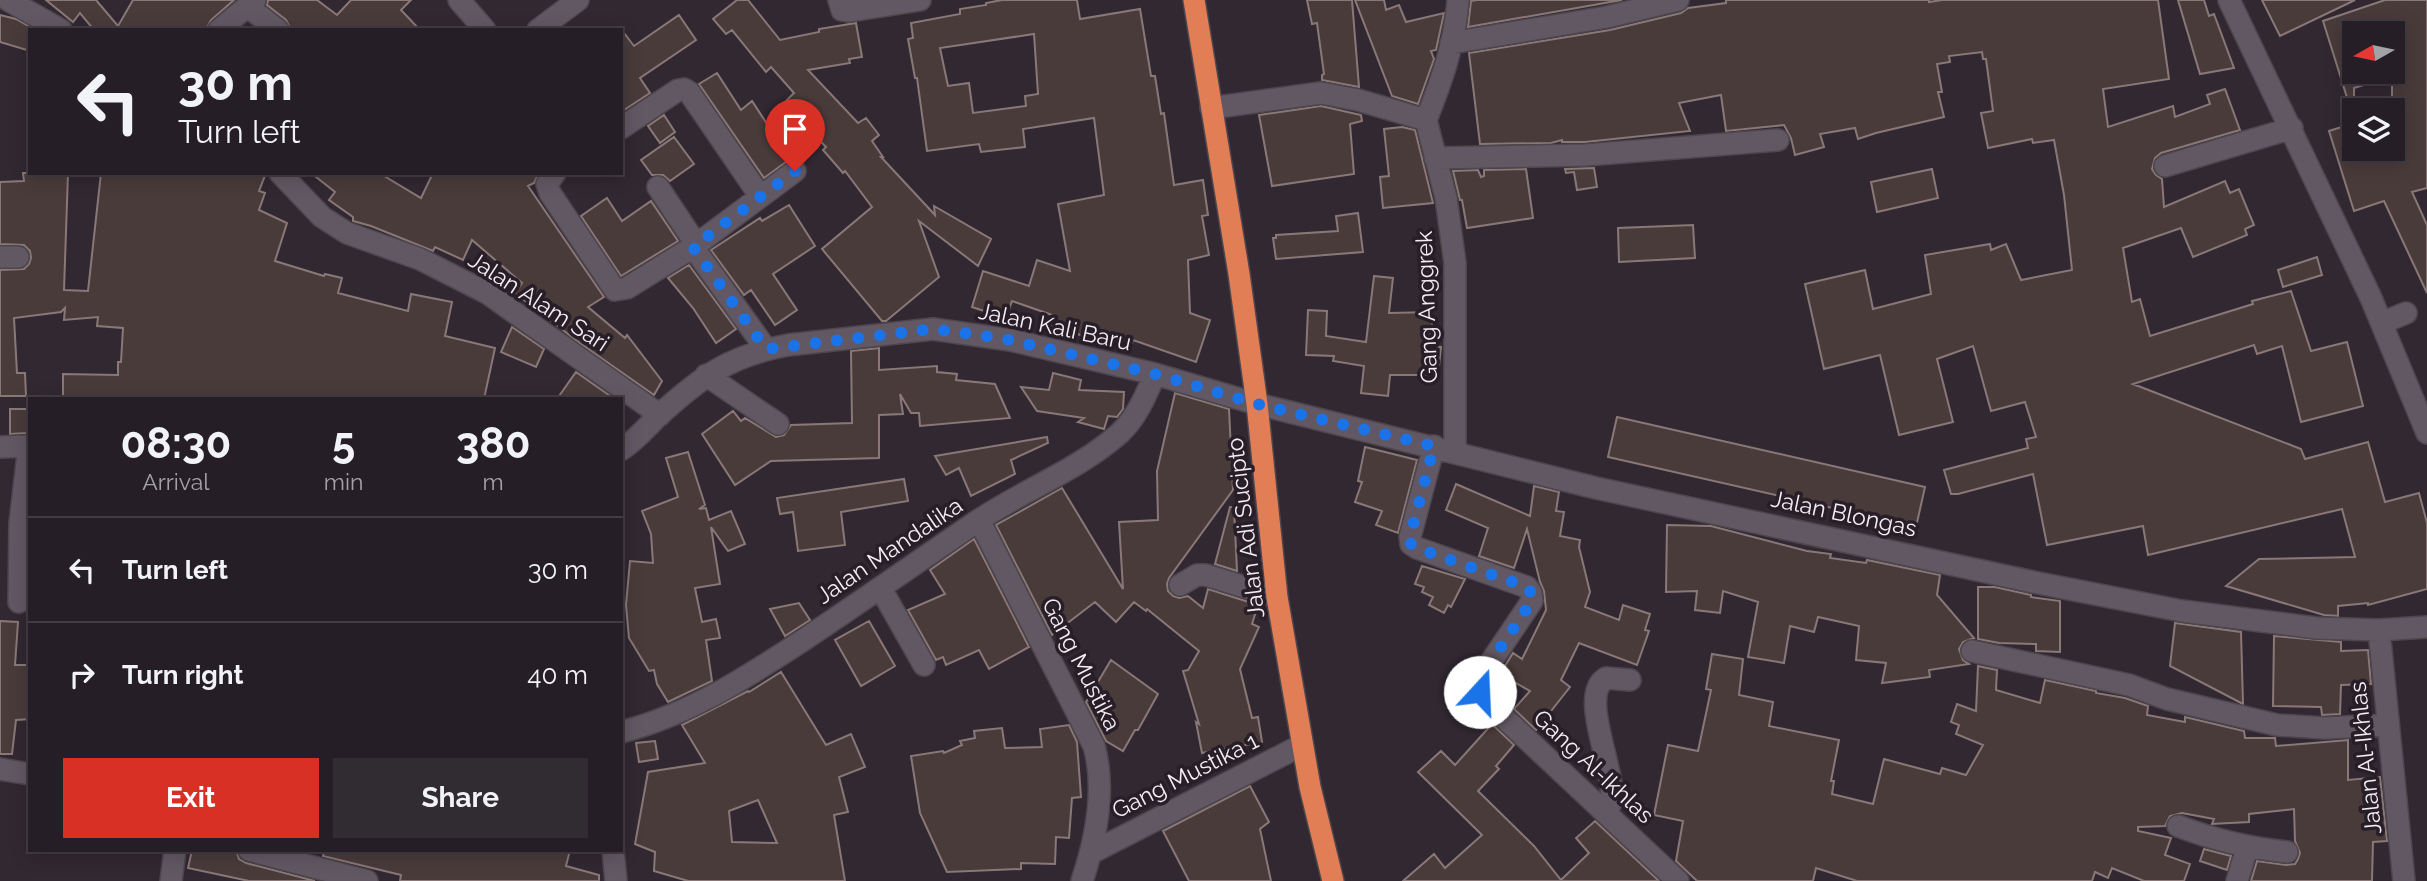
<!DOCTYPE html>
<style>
body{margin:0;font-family:Raleway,sans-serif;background:#312b32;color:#f1f3f6;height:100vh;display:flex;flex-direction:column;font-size:26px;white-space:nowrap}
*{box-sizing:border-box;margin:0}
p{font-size:23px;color:#a3a2a7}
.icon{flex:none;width:38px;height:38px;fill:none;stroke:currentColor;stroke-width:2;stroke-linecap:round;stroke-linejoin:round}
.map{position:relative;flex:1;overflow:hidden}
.sheet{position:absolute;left:28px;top:397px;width:595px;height:455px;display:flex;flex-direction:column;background:#251e26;border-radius:0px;box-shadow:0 4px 18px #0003,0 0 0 2px #423c43}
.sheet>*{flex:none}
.banner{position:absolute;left:28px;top:28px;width:595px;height:147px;border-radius:0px;box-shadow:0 4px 18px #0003,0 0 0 2px #423c43;background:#251e26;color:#f1f3f6;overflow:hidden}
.needle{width:46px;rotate:261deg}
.fabs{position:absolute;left:2342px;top:21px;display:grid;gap:14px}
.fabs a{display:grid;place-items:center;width:63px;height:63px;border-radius:0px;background:#251e26;box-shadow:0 4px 18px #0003,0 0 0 2px #423c43;font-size:35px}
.pin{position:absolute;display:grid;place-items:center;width:60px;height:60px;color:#fff;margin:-72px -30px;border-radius:50% 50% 50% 0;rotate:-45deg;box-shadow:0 0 7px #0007}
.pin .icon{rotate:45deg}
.me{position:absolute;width:77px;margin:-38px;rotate:20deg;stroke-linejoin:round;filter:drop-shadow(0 0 5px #0008)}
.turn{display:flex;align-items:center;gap:24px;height:147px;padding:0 35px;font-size:32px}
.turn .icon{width:91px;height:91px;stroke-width:2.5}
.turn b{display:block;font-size:49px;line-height:60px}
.eta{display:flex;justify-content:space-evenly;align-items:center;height:119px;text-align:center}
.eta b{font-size:42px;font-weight:700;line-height:49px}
.primary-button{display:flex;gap:14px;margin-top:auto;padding:14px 35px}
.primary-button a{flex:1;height:80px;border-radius:0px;background:#d93025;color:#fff;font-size:28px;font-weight:700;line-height:80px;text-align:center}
.primary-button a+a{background:#312b32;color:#f1f3f6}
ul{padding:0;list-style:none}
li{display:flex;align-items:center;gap:21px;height:105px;padding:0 35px;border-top:2px solid #423c43}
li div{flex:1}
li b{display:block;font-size:26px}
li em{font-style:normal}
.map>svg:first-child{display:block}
</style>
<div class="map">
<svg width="2427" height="881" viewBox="0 0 2427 881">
<rect width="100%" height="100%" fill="#312832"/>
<!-- building -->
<path fill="#4a3b3b" stroke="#897877" stroke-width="2" fill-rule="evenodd" d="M46,0H96L118,26L133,0H234L211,20L206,30H94L80,13L73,22Z
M268,0H317L337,15L351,0H411L401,10L420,30H291L286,20L267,5Z
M737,0H748L780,40L819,32V29L856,23L862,57L849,59L850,63L808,70L858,123L866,118L879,135L872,141L883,157H881L935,215L934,206L991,239L978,266L919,221L939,277L886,321H882L822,249L872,207L845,171L843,173L823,150L826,147L784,103L794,93L771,67L766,72L732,30L726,34L713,19Z
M1002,0H1077L1080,19L1140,9L1151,76H1155L1161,114L1164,113L1174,185L1203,180L1208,215L1202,216L1209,255L1188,260L1190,313L1210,320L1196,362L1133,340L1132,343L1096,331L1093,339L1049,325L1052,315L1012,301L1006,318L972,307L983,271L1029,286L1037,260L1070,271L1058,204L1104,195L1094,118L1023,129L1025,147L981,152L979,144L927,151L917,78H915L908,39L913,38L911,23L960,14V9L986,5V3ZM1034,34L1038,94L1025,96L1026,106L973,113L969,83L948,86L940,48Z
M1307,0H1352L1359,87L1322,80V75L1324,74L1317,23L1312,24Z
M1355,0H1384L1386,10L1399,5L1406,22L1444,13L1436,50L1431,51L1434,59L1418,104L1392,96Z
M1477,0H1622L1468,27L1471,1Z
M1726,0H1929V2L1942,0H2158L2169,79L2103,89L2108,127L2173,106L2175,117L2210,104L2207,95L2225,89L2240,130L2161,153L2155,158L2152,169L2156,175L2162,179L2164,207L2225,181L2230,193L2239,189L2254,225L2245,229L2247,235L2193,257L2181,228L2123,248L2132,302L2140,299L2150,336L2253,304L2252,301L2291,291L2311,351L2347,342L2363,406L2301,422L2282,346L2257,354L2254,345L2133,384L2301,449L2305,459L2368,442L2385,502L2419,493L2427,523V589L2368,605V603L2338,606V616L2324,615L2226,586L2259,559L2355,557L2342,509L2148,555L2143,526L2047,545L2033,474L1958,494H1951L1944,470L2028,448L2026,439L2036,437L2025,402L1991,411L1973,346L1937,359L1953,422L1899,435L1880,355L1824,369L1805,284L1865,270L1873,309L1931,294L1925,255L1990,244L1991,250L2006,244L2021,280L2072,270L2064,195L2054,140L2033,143L2032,139L1988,148L1981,113L1993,111L1986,59H1983L1982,52L1949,56L1950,62L1937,64L1942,92H1938L1944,117L1876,133L1858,139L1855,128L1820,134L1824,147L1795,155L1791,138L1784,125L1726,131L1721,95L1679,103L1690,131L1585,142H1562V140L1551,143L1480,144L1469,53L1610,30L1681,13L1688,8L1726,3Z
M2178,0H2204L2209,16L2214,14L2234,68L2200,74Z
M2262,0H2355L2280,36Z
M2385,0H2427V188L2412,192L2427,225V293L2384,201L2354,211L2329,131L2354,123V149H2392V76L2354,88V106L2350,107L2323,21ZM2354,33H2392V72H2354Z
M0,15L16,19L30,27V51L0,42Z
M679,15L696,40L640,78L650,93L621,112V29L634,46Z
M717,73L741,110L752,101L790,159L764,178L699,84Z
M1321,106L1361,115L1362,121L1350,124L1354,174L1272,186L1259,115Z
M664,115L675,132L660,143L648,126Z
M1402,127L1415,130L1433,203L1383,208L1380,177L1389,176L1384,129Z
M674,137L694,164L670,181L663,175H652L641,160Z
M1594,168L1597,187L1577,190L1574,172L1566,173L1565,169Z
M1526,169L1533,218L1467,228L1462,200H1460L1453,171L1478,170L1481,177L1484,176V170Z
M1932,169L1938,198L1877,212L1871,182Z
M23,173H68L64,290L88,291L101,173H266L259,191L265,193L259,210L287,223L275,261L324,276L325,274L342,278L338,293L408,311L411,294L452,302L445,336L495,348L484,399H63V374L118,375V362H121L123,328L97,326L98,317L64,320L65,308L61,312L14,318L17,373H25L26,396H0V270L24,269L29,264L31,258L30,251L24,245L0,244V182L24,181Z
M311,173H379L421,198L433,173H539L534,183L528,186L604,297L588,307L625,338L627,335L662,381L654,395L577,341L515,293L522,283L472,240L463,260L435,247L433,251L371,226L353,221V217L329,200L335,192Z
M607,198L622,221L651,201L678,241L621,276L581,216Z
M789,205L815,246L773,274L797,310L775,325L751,290L744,295L711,250L760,218L762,221Z
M1358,213L1363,252L1276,259L1273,238H1276V235L1338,231L1336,216Z
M1693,225L1695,258L1619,262L1618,228Z
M2317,257L2322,275L2283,287L2278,270Z
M689,265L736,329L716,343L693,308L668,278Z
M1374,276L1393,278L1389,313L1432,312V346L1441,347L1438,375H1390L1388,396L1361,393L1364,366L1333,361L1334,356L1306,355L1308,310L1327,311L1326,336L1366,342Z
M512,327L544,349L536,367L501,352Z
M879,348V370L937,366V372L957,374L956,380L995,384L1010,418L920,426L919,413H911L900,394L903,414L879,415V458L771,461L735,485L702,434L733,411L741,421L745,418L776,437L784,435L791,425L852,423L851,351Z
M576,372L613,398L612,399H557Z
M1053,373L1081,380L1079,390L1124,392L1123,409L1117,417L1108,416L1104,429L1078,422L1084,418L1037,411L1021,387L1049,390Z
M1175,393L1229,409L1233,490L1169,578L1167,584L1168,591L1173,596L1179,598L1188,596L1203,608L1208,589L1258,605L1252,624L1259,627L1240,669L1252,718L1258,717L1262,742L1202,753L1196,722L1199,724L1183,671L1188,670L1199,651L1147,609L1146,611L1134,602L1116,622L1095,602L1052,635L996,525L1062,488L1123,589L1119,522L1158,520L1157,471Z
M10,409H27V433L10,434Z
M1617,417L1925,487L1916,527L1608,457Z
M1047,437L1048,443L1011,460L1015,474L971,496L959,468L946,475L935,456Z
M1365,447L1417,460L1398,533L1376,525L1382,511L1355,502L1362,482L1358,481Z
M688,452L705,505L699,509L706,508L709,520L731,511L745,544L728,551L711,527L720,584L695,588L702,622L716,619L720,638L706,640L712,681L668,702L657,684L654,670L649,671L629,638L626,605L630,561L653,563L651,534L642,511L678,497L666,458Z
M904,479L908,501L841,512L845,545L798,551L793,512L780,514L777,498Z
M1456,484L1530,516L1534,486L1559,492L1556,511L1564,512L1560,536L1580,540L1579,547L1590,592L1585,607L1619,620L1623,605L1650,614L1645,630L1649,631L1637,665L1579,643L1561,680L1570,687L1536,730L1514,709L1530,691L1500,674L1513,653L1522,659L1546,610L1544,591L1540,582L1527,529L1514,568L1479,556L1488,528L1446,510Z
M1230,507L1234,508L1237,571L1215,564Z
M1667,525L1711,526L1807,551L1831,554L1830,558L1866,563L1867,560L1940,575L1937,595L1974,638L1963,642L1959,649L1963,660L1969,664L1929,670L1930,677L1882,683L1886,663L1856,660L1859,626L1818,617L1814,632L1790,626L1784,663L1748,657L1758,602L1723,591L1720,613L1695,610L1697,591L1666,592Z
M974,539L1029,647L989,669L979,650L946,665L943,657L936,660L908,610L945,594L930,570Z
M1422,566L1465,579L1451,607L1448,605L1444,613L1429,605L1433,597L1422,592L1424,587L1415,584Z
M1978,587H1995L2031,595V597L2060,601V652L2036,651V644L1999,643L1978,639Z
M799,603L810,620L785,636L770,609Z
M0,621L18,622L15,665H30V719L16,720L12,754H0Z
M869,621L895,666L861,686L835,640Z
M2175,623L2241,632L2243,704L2170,666Z
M2274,636L2341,642V651L2368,650L2371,684L2341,685L2340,714L2322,715L2321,707L2273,706Z
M1712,654L1743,659L1739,695L1773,702L1769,726L1839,740L1831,781H1834L1832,794L1873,804L1884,759L1940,774L1942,768L1966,775L1983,745L1956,734L1959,725L1951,722L1957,704L1976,711L1978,666L1997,670L1996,690L2040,703L2045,680L2096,691V693L2125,698L2148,706L2147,715L2185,722V717L2244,731L2245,738H2275L2276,746L2348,740V780L2380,777L2387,841L2373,842L2372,881H2251L2257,861L2286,865L2295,864L2298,859L2300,853L2295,841L2294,809L2249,814V822L2212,824L2214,819L2182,813L2170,816L2165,826L2138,827V831L2171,838L2165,855L2190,864L2184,881H2144L2112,868L2108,878L2095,872L2092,881H1857L1816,868L1813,881H1697L1676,861L1683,821L1654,815L1668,745L1698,751L1711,690L1706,689Z
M1111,660L1158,694L1138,730H1135L1123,751L1106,741L1086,702Z
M781,672L826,745L851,734L865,767L839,777L848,812L834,815L845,881H688L654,871L655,852L635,844L648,772L705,763L682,725L748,691L749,692ZM758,800L777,843L732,842L729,811Z
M1492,724L1514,745L1496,766L1499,769L1478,791L1534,846L1561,880L1589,853L1576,838L1595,821L1659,881H1403L1434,854L1445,868L1482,835L1418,772L1441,751L1455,765Z
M1069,725L1077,742L1081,797L1072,798L1069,838L1056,837L1055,864L1021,863V869L947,872L920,813L911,756L943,751L944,753L962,745L960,741L975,738L974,731L1002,728L1005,748L1042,747L1040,729Z
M655,741L658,759L639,762L636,743Z
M1250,786L1269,822L1260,829L1271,881H1189L1163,831Z
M2204,849L2231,856L2227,870L2200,861Z
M192,850H236L239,859L246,863L315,881H249L188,868Z
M324,850H570L566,866L599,875V881H400L401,875L323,856Z"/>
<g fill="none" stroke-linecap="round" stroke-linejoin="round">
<defs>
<path id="minor" d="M8,0L61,30
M459,0L485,30
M839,0L842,10L850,11L920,0
M2229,0L2371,298L2427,433
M248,7L278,30
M219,30L255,0
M538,30L578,0
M1451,43L1607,17L1678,0
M1211,108L1321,93L1358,100L1426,120
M1426,120L1446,198L1455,263V452
M1426,120C1442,80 1455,43 1458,0
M621,128L678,90L684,89L689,92L760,196
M1435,158L1586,155L1778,140
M2165,166L2292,128
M280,173L322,217L347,233L420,259L487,293L660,415
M555,173L547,184L550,193L615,290L627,288L693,247
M658,187L696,244
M0,257H18
M2382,323L2406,313
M766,349L693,247L795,171
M706,375L778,424
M1434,446L1410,537L1411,544L1417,548L1527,587L1531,593L1532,601L1482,675L1479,686L1483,698L1678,881
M0,447L30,446
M621,450C635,441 646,428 657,417C701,377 728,356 788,345L933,329L1010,340L1155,374L1257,404L1596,488L2038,583L2182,611L2316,628L2379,630L2427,627
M979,520L1094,746C1106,789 1096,839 1082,881
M1180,585L1197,575H1206L1277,597
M881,589L924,665
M19,602L20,523L29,446
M2379,630L2404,881
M1972,651L2129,685L2167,699L2277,725L2325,728L2388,725
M621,732C689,715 747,677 805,639C862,601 919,561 976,522C1023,490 1077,471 1120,433C1137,417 1146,395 1155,374
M0,769L30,774
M1606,813C1608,809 1610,806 1611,802C1618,774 1577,695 1606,678L1630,680
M2178,826C2214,840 2248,848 2287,852
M249,850L367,881
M613,850L616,881
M1091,853L1302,745
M171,881L175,850
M2237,881L2247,848"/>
<path id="highway" d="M1194,0L1239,274L1257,404L1277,597L1310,787L1333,881"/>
</defs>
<!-- minor casing -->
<use href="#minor" stroke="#4d464d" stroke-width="24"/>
<!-- highway casing -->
<use href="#highway" stroke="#4d464d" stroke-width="24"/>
<!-- minor -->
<use href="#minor" stroke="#625863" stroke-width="21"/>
<!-- highway -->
<use href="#highway" stroke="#e27e55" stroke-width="21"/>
</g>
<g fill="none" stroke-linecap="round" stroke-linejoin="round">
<!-- route -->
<path stroke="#1a73e8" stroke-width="12" stroke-dasharray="0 21.6" d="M795,171L693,247L766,349L933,329L972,334L1010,340L1155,374L1257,404L1434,446L1410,537L1411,544L1417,548L1527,587L1531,593L1532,601L1482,675L1479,686L1480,692"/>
</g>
<g text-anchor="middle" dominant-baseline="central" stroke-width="7" stroke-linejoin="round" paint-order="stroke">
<!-- street labels -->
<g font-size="23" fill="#f3edf3" stroke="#271e28">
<text transform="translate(539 301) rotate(33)">Jalan Alam Sari</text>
<text transform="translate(1426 307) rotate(-92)">Gang Anggrek</text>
<text transform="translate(1055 326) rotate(12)">Jalan Kali Baru</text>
<text transform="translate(1844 513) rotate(12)">Jalan Blongas</text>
<text transform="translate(1245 528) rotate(-97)">Jalan Adi Sucipto</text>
<text transform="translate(889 550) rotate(-34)">Jalan Mandalika</text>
<text transform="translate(1082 664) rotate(63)">Gang Mustika</text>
<text transform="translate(2365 758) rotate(-96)">Jalan Al-Ikhlas</text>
<text transform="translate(1594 766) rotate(43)">Gang Al-Ikhlas</text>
<text transform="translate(1185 775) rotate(-27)">Gang Mustika 1</text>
</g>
</g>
</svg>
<div class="fabs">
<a><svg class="needle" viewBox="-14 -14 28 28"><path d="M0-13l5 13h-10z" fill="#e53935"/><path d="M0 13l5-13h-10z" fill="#a3a2a7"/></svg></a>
<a><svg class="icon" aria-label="layers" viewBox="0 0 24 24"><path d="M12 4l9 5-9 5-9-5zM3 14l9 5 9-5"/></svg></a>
</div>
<div class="pin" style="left:795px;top:171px;background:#d93025"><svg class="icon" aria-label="arrive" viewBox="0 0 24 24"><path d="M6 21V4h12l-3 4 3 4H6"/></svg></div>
<svg class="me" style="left:1480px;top:692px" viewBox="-20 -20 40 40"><circle r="19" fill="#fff"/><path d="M0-13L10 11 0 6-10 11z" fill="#1a73e8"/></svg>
<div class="banner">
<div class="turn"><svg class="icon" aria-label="left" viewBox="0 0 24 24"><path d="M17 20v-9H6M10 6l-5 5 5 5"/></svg><div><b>30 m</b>Turn left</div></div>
</div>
<section class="sheet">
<div class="eta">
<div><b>08:30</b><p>Arrival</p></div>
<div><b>5</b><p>min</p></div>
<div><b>380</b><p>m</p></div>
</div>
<ul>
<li><svg class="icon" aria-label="left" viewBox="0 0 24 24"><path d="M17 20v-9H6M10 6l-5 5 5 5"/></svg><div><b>Turn left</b></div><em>30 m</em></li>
<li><svg class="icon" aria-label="right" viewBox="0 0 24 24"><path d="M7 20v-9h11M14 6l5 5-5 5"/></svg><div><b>Turn right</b></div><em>40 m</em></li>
</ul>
<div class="primary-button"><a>Exit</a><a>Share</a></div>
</section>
</div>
